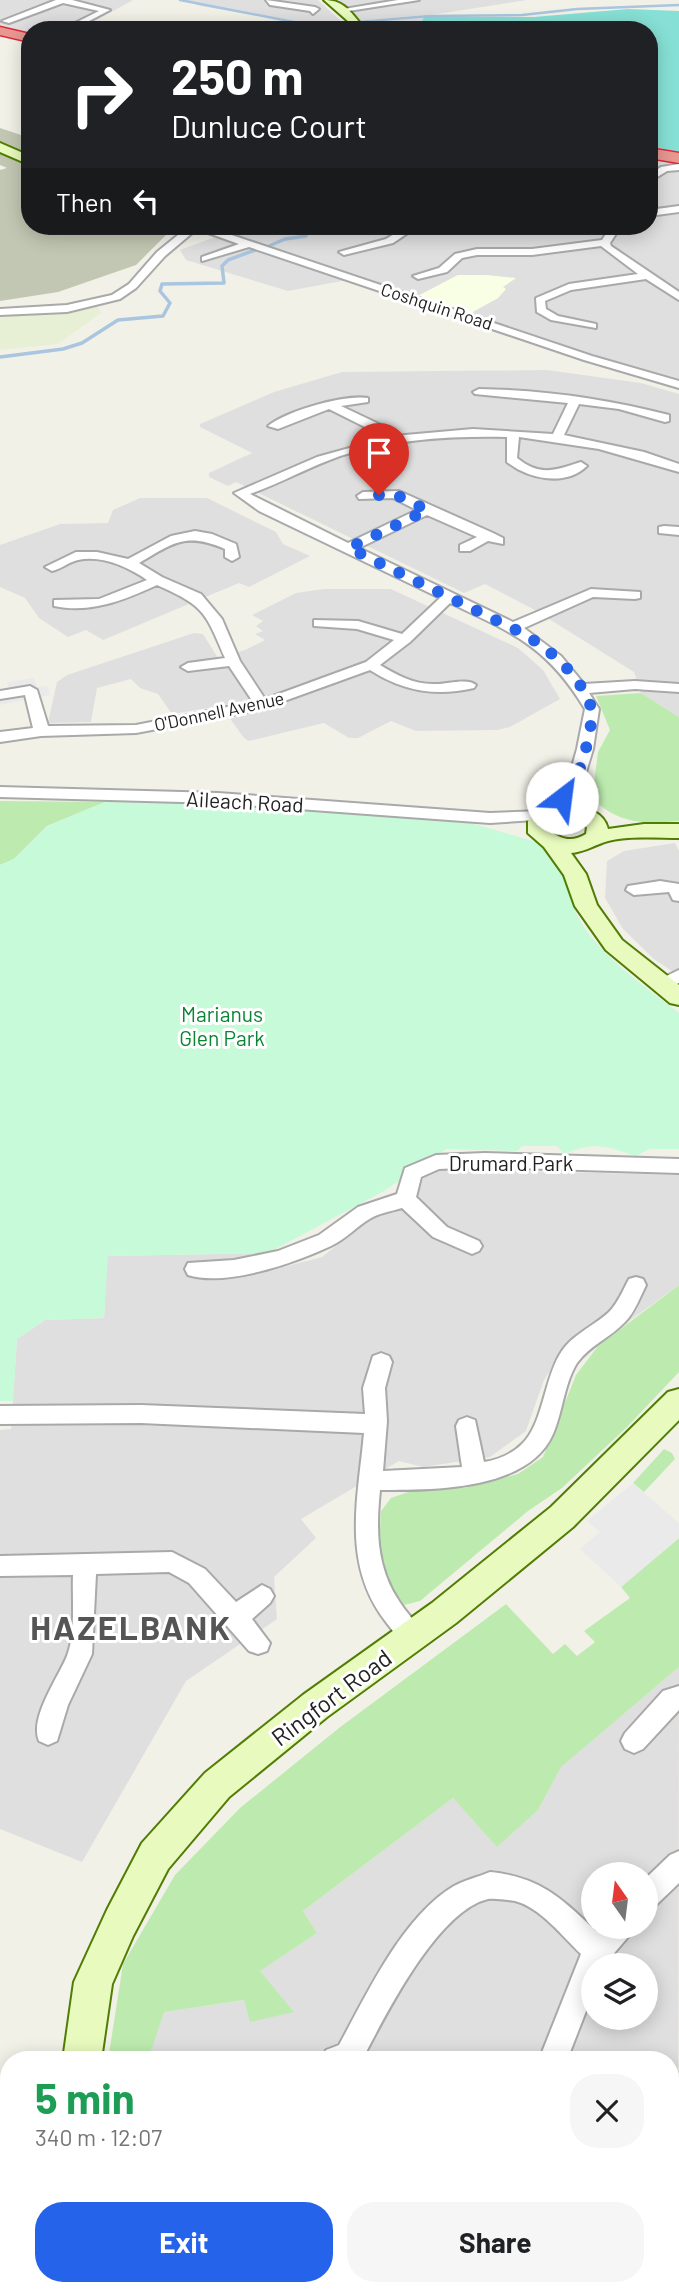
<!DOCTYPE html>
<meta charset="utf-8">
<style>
body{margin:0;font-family:Barlow,sans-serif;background:#f6f6f6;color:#202124;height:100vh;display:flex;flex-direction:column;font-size:26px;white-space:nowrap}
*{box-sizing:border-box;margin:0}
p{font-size:23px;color:#757577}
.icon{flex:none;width:38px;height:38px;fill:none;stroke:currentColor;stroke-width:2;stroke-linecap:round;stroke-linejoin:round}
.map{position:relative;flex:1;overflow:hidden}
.panel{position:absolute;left:0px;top:2051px;width:679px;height:245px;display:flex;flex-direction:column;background:#fff;border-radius:28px 28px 0 0;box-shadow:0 4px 18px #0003}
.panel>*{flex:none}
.guide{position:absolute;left:21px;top:21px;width:637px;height:214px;border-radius:28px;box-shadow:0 4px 18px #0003;background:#202124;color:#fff;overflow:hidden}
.needle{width:46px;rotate:346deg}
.fabs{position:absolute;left:581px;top:1862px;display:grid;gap:14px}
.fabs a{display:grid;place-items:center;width:77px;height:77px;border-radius:50%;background:#fff;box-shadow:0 4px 18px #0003;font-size:35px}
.pin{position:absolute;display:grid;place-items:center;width:60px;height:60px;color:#fff;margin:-72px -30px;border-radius:50% 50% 50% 0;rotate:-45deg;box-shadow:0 0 7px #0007}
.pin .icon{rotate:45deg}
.me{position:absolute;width:77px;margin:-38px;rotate:30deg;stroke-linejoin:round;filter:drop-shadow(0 0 5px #0008)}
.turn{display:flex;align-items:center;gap:24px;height:147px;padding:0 35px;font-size:32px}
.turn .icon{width:91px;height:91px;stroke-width:2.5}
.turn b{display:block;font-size:49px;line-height:60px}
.then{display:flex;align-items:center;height:66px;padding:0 35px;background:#0003;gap:14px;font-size:26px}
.round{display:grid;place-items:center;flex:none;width:74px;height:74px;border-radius:28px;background:#f6f6f6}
.overview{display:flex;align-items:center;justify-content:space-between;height:119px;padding:0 35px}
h1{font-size:42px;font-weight:700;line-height:52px;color:#1e9e55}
.action{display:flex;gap:14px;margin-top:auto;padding:14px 35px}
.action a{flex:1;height:80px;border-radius:28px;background:#2563eb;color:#fff;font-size:28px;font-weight:700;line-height:80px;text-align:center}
.action a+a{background:#f6f6f6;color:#202124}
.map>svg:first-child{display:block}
</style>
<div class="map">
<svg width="679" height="2296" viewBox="0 0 679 2296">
<rect width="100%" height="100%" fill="#f2f1e8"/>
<!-- residential -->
<path fill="#e0dfdf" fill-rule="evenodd" d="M0,0H133L79,30H30V33L0,25Z
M184,0H318L342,22L309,24L200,6Z
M335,0H527L437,14L359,21Z
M424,17L417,30H356L359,24Z
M649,158L679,164V382L469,314L498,298L502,287L514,279L458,275L416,297L358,278L288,291L186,260L180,250L226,233L210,226H649Z
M547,370L641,383L679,394V717L641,693L634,672L533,609L485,584L464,593L236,482L228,486L209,477V473L252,453L200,427V424L274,392L342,372Z
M140,498H207L276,532L283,544L310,556L249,587L239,583L103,640L86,630L68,637L39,618L25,598L0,587V545L60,524L108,523L113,510Z
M324,589H391L518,648L543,670L560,699L510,727L497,730L416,731L391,721L358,738H349L324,723L249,741L244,738L221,706L172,714L158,694L140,688L131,679L97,688L91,722L48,723L57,682L67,675L194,633L203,634L218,658L245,650L265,640L255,634L263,631L256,626L263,621L252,615L296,593Z
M675,843L679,851V976L654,959L623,929L605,898L607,861L624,851Z
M433,1169L679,1175V1285L629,1321L608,1313L567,1346L544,1380L526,1431L490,1457L423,1467L399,1461L301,1519L316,1538L274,1577L277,1619L186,1681L82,1862L0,1829V1430L11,1429L17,1339L45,1320L104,1318L107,1256L268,1253L272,1270L322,1257Z
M679,1667L678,2296H191L182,2287H670V2060H148L163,2012L245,2000L293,2011L259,1971L317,1933L303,1911L453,1798L497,1846L538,1810L560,1767ZM593,1874H646V1927H593ZM593,1965H646V2018H593Z"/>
<!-- education -->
<path fill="#f8ffe4" d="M458,275H487L516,278L503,287L506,289L498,298L469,314L416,297Z"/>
<!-- construction -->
<path fill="#c2c7b3" d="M0,128L30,138V226H175L136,265L58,292L0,301V170L7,168L0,165Z"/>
<!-- farmland -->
<path fill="#e7f0d4" d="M97,305L101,313L58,344L0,350V315Z"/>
<!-- grass -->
<path fill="#bdebaf" d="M641,693L679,717V821C641,824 621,824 592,799L598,752L610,730L596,696Z
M0,801L105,802L47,826L14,859L0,865Z
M679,1285V1372L626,1428L562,1488L528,1511L420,1601L404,1605L391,1595L378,1570L381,1511L391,1498L420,1488H465L518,1474L543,1457L576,1375L598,1346Z
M664,1449L672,1453L675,1459L644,1492L633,1483Z
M679,1538V1667L561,1767L538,1810L497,1847L453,1798L303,1911L317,1933L260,1971L294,2012L250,2022L244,2000L164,2012L148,2060H108L123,1964L175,1875L240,1808L339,1728L506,1604L553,1654L565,1644L577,1656L595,1642L584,1631L630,1598L621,1587Z
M128,2287H182L191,2296H133Z"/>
<!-- park -->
<path fill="#c7fad8" d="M105,802H218L453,818L544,844C546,864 558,860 564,873C570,887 571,902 577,915C596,954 646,987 679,1013V1149H649L636,1156C606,1146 595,1141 564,1154L557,1146H522L517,1151L446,1149L384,1191L268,1253L108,1256L104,1318L45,1320L17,1339L13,1401H0V865L14,859L47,826Z"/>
<!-- pitch -->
<path fill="#87e0d5" d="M628,9L679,11V152L649,146V30H417L424,17H534Z"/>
<!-- parking -->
<path fill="#eaeaea" d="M34,678L37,687L48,686L50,695L0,705V691L9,689L7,682Z
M633,1483L679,1523V1538L621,1587L580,1549L600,1532L587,1521Z"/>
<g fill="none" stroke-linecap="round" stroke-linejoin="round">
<!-- stream-far1 -->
<path stroke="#a9c5df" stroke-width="2.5" d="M180,0L304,24L343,23
M359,22L429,16L522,15L577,9L679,5"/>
<!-- stream -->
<path stroke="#a9c5df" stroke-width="3.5" d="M269,246L285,239L306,236L290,226
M0,357L63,349L82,343L118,320L163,316L170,303L160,291L162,284L224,283L222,266L228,260L255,250"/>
<defs>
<path id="street" d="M56,0H72L110,10L72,30H61L99,11L63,3L9,23L2,21Z
M266,0L315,7L319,9L313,14L310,11L270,5Z
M398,0H419L342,12L338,10Z
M679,164V170L667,171L649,182V175L661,167Z
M679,206V212L649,216V210Z
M189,226H205L592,356L679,381V388L584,360L249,247L202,261V257L239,244L197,229L165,256L136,288L120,299L67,312L0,315V309L67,305L112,295L129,284L157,252Z
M407,226H418L393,243L344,255L339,252L386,239Z
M611,226H621L610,243L611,246L679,292V300L646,279L571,290L545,301L546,309L558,316L596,324V328L551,320L537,312L536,298L569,284L638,274L601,246L532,255H477L462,258L447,272L418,279L413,276L439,268L455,254L477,249H532L602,240Z
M479,389C544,390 607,399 669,415V421L665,422L619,409L579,404L564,435L644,452L679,464V472L599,449L519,437L517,458C541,477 555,470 581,462L587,466C565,487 528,479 507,462V437C451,436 394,439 340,456C309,467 281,483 250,494L348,543L417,510L393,498L359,499L357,496L363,492L399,491L493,533L503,538V544L488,541L470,551H460V545L477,537L427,515L359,548L513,622L591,589L640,592V598L635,599L593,597L524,628L561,656L584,684L635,681L679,684V692L635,689L589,693L599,709L593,749L583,782L594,815L592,818H580L572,796L550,819L490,823L218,803L0,797V787L218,793L490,813L542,811L568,781L577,749L585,709C547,646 513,633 450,603L410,642L380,665C397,675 413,684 433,684C446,685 467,677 476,685L474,688C435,697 403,691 370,670L262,709L136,733L41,736L0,742V732L33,728L25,695L0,699V691L30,686L37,690L48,726L136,725L253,702L229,666L188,671L181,667L188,663L225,658C205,611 204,606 157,585C124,600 91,614 54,606V600L99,599L147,580C128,567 102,555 78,560C69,562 61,569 52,571L45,567L76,552H97L128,559L171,536L195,531L212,534L236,544L239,557L232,561L225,557V549C185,532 174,543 139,563L162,577L201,594L222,619L240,661L265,699L366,662L394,640L357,629L314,626V620L358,621L402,634L440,598L259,511L234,493L317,457L382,439L375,432L329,409L278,429L268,426C286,411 345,394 368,398V402L341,406L383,426L394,436L473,429L553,434L568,403L475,394L473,392Z
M664,526L679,527V535L659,533V527Z
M660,881L679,884V901L673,900L669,892L634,895L626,890L628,886Z
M679,970V983L662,991L656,989L653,985L656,981Z
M485,1153L679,1159V1173L485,1167L439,1169L421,1177L416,1197L447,1227L479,1241L482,1246L479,1251L472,1254L433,1237L402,1208C392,1211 380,1213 371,1218C357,1226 346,1239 331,1246C295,1263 226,1287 188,1275L185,1269L188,1263L234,1260L278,1251L319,1235L358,1207L397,1194L405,1168L436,1155Z
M636,1277L643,1279L646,1285C640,1297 635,1312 625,1322C610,1338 590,1345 577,1363C564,1384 563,1411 553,1434C528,1491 433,1490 380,1490C376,1530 376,1567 399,1601C407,1614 418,1623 424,1637L421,1645L412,1648C400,1643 394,1632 386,1622C341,1564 358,1499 364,1433L141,1423L0,1424V1406L141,1405L365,1414L363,1388L373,1356L381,1353L389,1356L392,1362L385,1388L387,1421L383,1471L462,1467L456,1426L459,1420L467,1417L475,1420L484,1462C497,1460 512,1454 522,1444C543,1424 544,1380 560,1354C572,1334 593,1327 609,1312C618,1303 623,1290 629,1279Z
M172,1552L205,1569L236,1602L262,1585L270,1589L274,1596L270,1603L252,1619L270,1643L267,1651L258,1654L249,1651L189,1583L169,1572L96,1574L92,1654L68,1705L57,1741L48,1745L39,1741C29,1718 58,1678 67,1656C76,1633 72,1600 73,1575L0,1576V1556Z
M679,1686V1710L643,1749L634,1753L625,1749L621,1741L625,1733L663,1691Z
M679,1851V1883L655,1906L646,1910V1878L670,1855Z
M490,1872C540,1877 560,1897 596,1931L599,1927H632L628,1937L604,1965H593V1993L567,2060H539L581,1954C563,1937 540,1907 515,1901C507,1900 495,1898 488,1899C437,1911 385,2016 362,2060H322L326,2050L339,2045C367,1994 402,1917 454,1886C465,1880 478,1877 490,1872Z
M0,2089H9V2117H0Z
M679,2093V2125L670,2128V2097Z
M201,2287H231L234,2296H204Z
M460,2287H490L489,2296H459Z"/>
<path id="secondary" d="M324,0C341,0 349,9 359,22L356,30H345L349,22Z
M0,143L30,156V165L0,152Z
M567,804C584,807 604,811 608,829L644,824H679V838C657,838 622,835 602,843C591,847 583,852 571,853L586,874L597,905L622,940L679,985V1005L670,1003L606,950L575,906L564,875L544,847L528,833V821L541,808ZM567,816L587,827L586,834C573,842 562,840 550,831V823L556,818Z
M679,1389V1420L573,1527L456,1623L327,1717L229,1797L168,1869L133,1936L112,1984L101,2060H63L74,1982L107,1910L142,1843L205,1773L303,1695L432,1603L551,1507L668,1392Z
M76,2287H118L121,2296H79Z"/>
<path id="highway" d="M0,27L30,34V42L0,35Z
M649,148L679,153V163L649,158Z"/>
</defs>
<!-- street casing -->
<use href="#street" stroke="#a9a9a9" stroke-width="4"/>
<!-- secondary casing -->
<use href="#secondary" stroke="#517d04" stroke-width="4"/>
<!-- highway casing -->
<use href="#highway" stroke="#dd2938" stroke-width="3"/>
<!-- street -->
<use href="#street" fill="#fff" fill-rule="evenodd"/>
<!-- secondary -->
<use href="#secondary" fill="#e8fabe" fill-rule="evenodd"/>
<!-- highway -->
<use href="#highway" fill="#e89791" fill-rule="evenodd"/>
</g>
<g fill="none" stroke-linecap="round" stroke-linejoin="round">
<!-- route -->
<path stroke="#2563eb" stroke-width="12" stroke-dasharray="0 21.6" d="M379,495L394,494L427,510L349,548L526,635C552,652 580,675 591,707C595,720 582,767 575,780C572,787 566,792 562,798"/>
</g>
<g text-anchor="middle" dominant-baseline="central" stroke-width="6" stroke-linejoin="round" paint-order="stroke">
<!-- far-street labels -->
<g font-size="18" fill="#222" stroke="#fff">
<text transform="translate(437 306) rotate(18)">Coshquin Road</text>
<text transform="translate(219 711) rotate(-12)">O'Donnell Avenue</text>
</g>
<!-- street labels -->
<g font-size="21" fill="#222" stroke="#fff">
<text transform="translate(245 801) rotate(3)">Aileach Road</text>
<text x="511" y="1162">Drumard Park</text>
</g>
<!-- park labels -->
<g font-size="21" fill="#0b8434" stroke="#fff">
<text x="222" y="1013">Marianus<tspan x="222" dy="24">Glen Park</tspan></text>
</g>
<!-- near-street labels -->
<g font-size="24" fill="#222" stroke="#fff">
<text transform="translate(331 1697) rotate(-37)">Ringfort Road</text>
</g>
<!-- near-district labels -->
<g font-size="33" font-weight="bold" letter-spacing="2" fill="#555" stroke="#fff">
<text x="131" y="1627">HAZELBANK</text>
</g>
</g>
</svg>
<div class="fabs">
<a><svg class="needle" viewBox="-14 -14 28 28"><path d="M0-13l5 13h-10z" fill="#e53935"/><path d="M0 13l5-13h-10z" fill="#757577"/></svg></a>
<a><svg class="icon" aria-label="layers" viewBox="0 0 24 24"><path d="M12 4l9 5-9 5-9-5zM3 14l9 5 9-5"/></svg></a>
</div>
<div class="pin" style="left:379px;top:495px;background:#d93025"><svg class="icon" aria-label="arrive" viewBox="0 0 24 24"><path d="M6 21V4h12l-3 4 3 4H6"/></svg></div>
<svg class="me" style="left:562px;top:798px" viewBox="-20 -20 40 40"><circle r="19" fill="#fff"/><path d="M0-13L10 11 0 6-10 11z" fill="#2563eb"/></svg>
<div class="guide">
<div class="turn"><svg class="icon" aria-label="right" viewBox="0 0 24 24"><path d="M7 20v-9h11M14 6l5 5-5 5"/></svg><div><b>250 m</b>Dunluce Court</div></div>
<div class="then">Then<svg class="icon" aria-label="left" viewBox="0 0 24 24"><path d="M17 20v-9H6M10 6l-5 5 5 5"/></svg></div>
</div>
<section class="panel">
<div class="overview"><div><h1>5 min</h1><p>340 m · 12:07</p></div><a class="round"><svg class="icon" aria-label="close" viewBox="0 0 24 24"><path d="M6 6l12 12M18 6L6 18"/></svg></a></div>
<div class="action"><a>Exit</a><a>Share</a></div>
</section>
</div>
